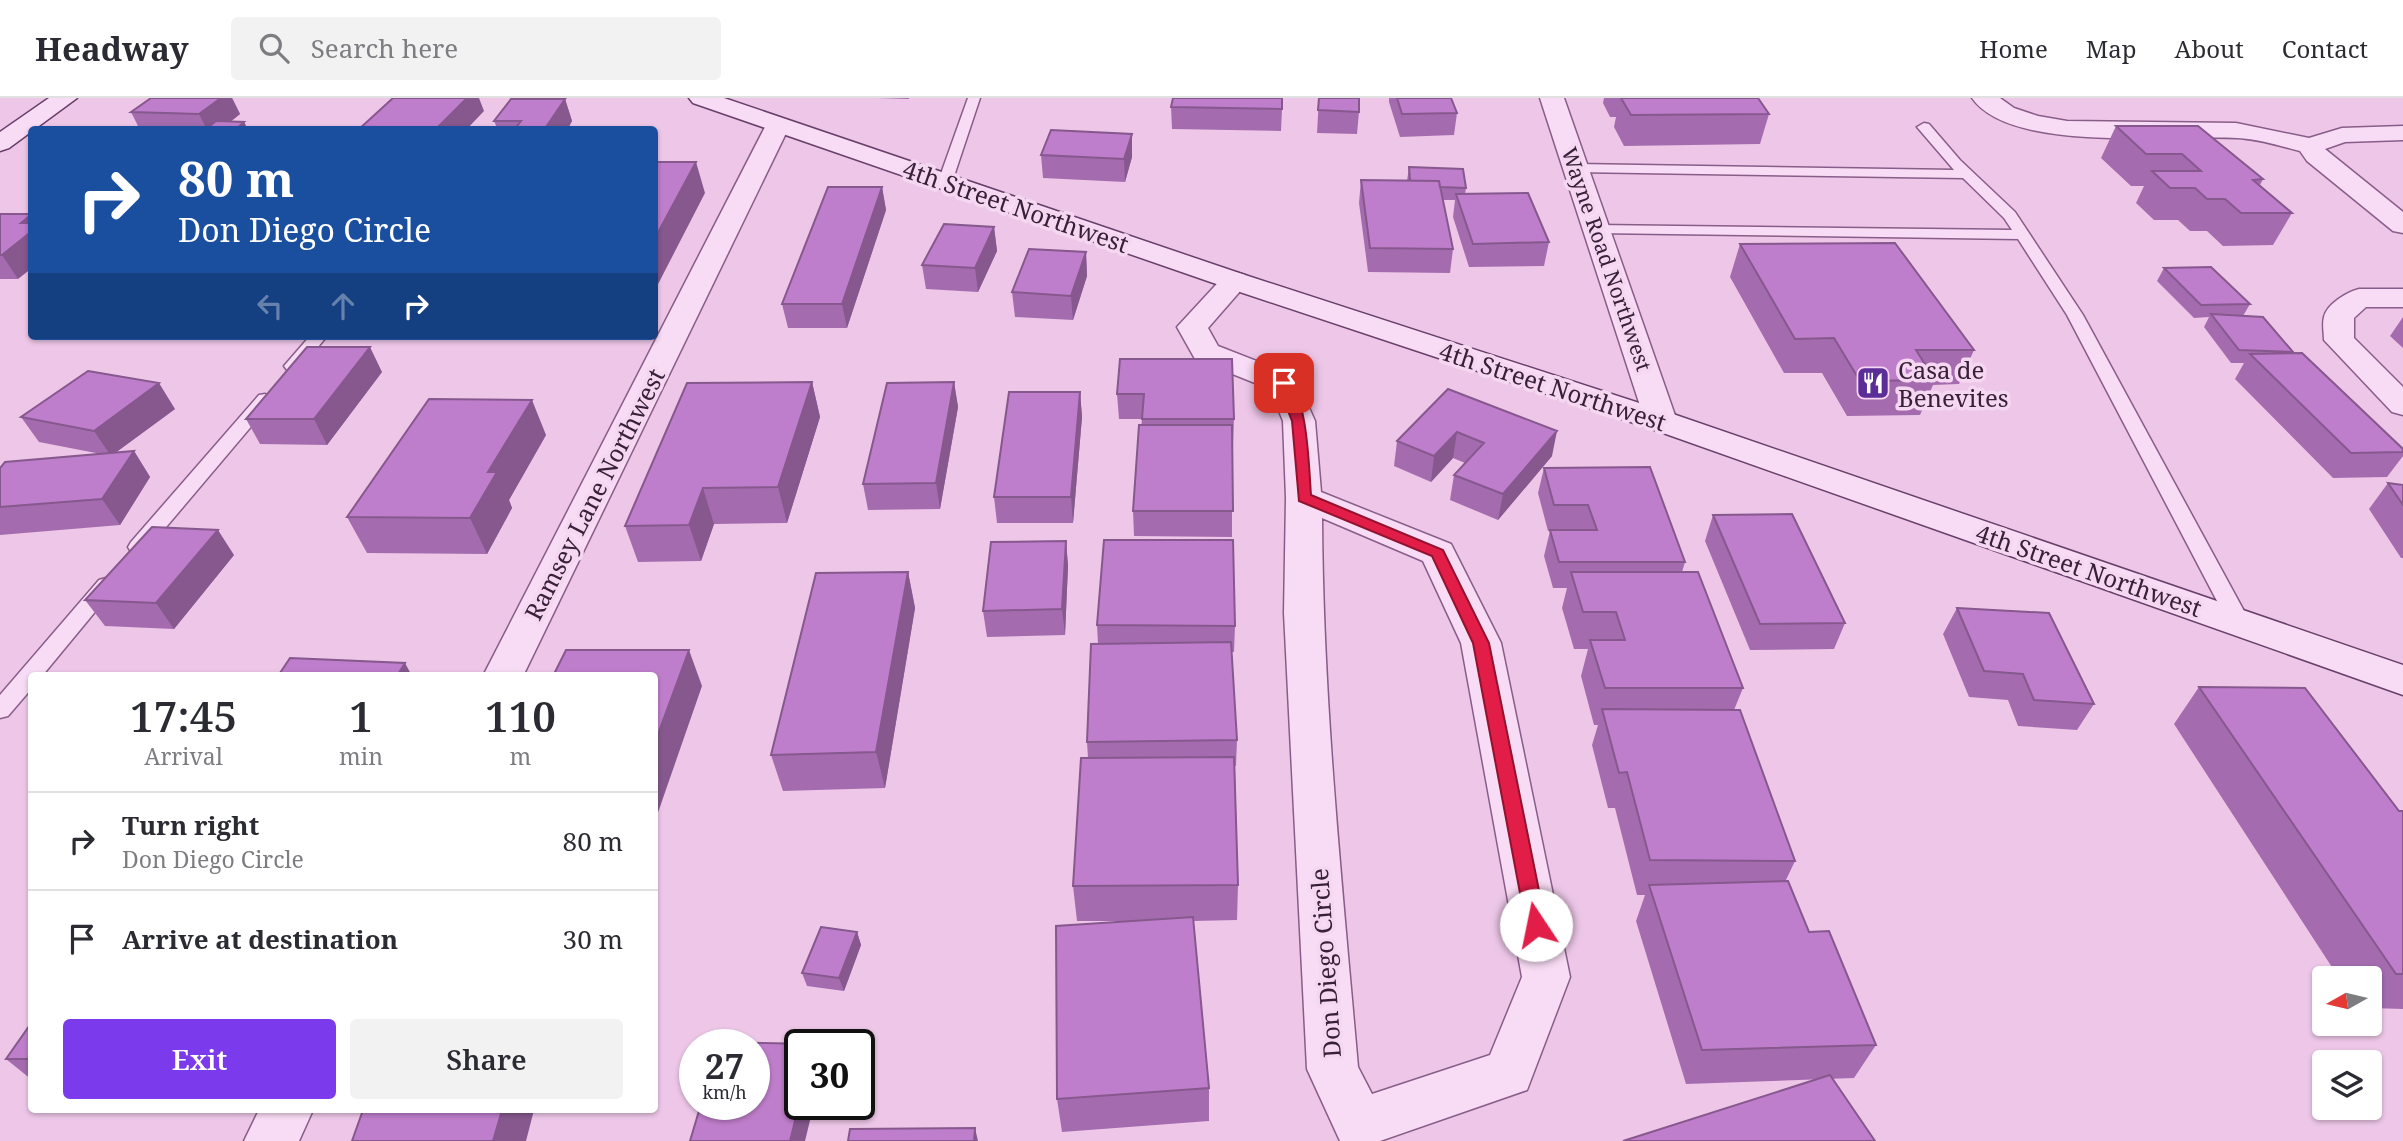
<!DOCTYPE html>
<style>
body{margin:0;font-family:"Noto Serif",serif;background:#f2f2f3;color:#2b2b33;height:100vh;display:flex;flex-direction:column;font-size:26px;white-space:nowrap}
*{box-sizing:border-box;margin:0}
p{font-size:23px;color:#7c7c81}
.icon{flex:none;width:38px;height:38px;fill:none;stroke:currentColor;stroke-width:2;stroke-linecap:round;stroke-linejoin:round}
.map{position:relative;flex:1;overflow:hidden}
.details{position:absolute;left:28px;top:574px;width:630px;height:441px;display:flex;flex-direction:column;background:#fff;border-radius:7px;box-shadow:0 2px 5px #0004}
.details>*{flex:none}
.banner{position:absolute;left:28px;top:28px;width:630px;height:214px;border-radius:7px;box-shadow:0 2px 5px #0004;background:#1a4fa0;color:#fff;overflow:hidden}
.needle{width:46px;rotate:262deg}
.buttons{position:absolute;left:2312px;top:868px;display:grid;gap:14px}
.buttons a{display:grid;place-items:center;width:70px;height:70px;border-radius:7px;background:#fff;box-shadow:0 2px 5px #0004;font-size:35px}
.speed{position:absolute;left:679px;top:931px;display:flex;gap:14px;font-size:35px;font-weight:700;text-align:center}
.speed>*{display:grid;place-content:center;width:91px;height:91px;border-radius:50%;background:#fff;box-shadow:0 2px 5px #0004;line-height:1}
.speed small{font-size:18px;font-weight:400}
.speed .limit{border:4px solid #111;border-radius:10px;background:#fff;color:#111}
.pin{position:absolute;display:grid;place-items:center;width:60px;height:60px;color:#fff;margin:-30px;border-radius:14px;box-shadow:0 4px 10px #0006}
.me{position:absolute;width:77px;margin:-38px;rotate:349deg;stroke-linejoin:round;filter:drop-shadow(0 0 5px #0008)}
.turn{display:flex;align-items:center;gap:24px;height:147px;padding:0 35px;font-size:32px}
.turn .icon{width:91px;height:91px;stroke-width:2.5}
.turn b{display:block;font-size:49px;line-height:60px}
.lanes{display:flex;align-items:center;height:66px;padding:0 35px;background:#0003;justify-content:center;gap:35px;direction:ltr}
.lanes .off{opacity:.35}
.eta{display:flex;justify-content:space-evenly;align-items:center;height:119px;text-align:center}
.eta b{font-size:42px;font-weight:600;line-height:49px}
.cta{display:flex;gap:14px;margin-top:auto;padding:14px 35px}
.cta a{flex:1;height:80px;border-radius:7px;background:#7c3aed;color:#fff;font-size:28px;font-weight:600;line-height:80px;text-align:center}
.cta a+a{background:#f2f2f3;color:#2b2b33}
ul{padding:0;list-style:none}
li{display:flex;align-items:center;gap:21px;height:98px;padding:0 35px;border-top:2px solid #e1e1e2}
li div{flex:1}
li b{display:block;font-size:26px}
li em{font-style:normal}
header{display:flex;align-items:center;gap:42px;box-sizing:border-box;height:98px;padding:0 35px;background:#fff;border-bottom:2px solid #e1e1e2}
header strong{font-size:33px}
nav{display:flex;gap:38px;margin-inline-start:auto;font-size:24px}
.search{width:490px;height:63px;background:#f2f2f3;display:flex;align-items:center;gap:18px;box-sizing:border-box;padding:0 24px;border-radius:7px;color:#7c7c81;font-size:26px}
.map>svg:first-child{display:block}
</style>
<header>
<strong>Headway</strong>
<div class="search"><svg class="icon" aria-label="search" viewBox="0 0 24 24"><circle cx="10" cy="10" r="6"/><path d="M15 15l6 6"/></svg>Search here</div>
<nav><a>Home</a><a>Map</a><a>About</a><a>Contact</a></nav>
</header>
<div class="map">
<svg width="2403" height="1043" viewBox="0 0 2403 1043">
<rect width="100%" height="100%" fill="#eec7e8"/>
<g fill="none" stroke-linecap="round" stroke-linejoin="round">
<defs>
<path id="lane" d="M968,0H980L952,84L945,88L940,87L938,84Z
M1924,25L1929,26L1960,62L2015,114L2083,217L2250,524L2246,529L2239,531L2232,529L2228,524L2067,217L2018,141L1596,135L1589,131L1596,127L2012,132L2004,120L1963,80L1576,74L1569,70L1576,66L1954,72L1917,29Z
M310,238H327L299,272H287L284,268Z
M265,296L274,301L271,305L145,454H131L128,449L131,444L259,297Z
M106,480L113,482L116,487L113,492L42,578H32V590L8,618L0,620V597L99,482Z"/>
<path id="street" d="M1540,0H1564L1677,323L1673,330L1661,333L1649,330L1645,323Z
M1972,0H2000L2014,10L2038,18L2067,23L2236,25L2309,40L2342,30L2403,28V42L2345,44L2325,51L2403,114V135L2393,133L2307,63L2300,53C2280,48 2259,41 2237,40C2175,36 2011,56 1972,0Z
M778,20L787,22L790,27L523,578H483L766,27L769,22Z
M1235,174L1245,177L1249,183L1208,230L1218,248L1295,278L1315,323L1321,394L1451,446L1501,545L1570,879L1527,992L1380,1043H1340L1307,971L1284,515L1286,400L1283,323L1270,291L1195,261L1177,229L1225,177ZM1322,420L1423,463L1461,545L1522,879L1490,957L1372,996L1358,969C1342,786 1323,604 1322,420Z
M2359,191H2403V209H2366L2354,220V240L2403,289V317L2392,314L2324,242C2324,235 2322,226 2324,219C2327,206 2347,194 2359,191Z
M259,1012H313L299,1043H244Z"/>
<path id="secondary" d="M49,0H77L9,50L0,53V34Z
M689,0H724L1245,177L1673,316L2403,567V597L1649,330L1225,189L693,5Z"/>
</defs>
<!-- lane casing -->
<use href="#lane" stroke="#885d89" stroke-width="3"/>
<!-- street casing -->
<use href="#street" stroke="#885d89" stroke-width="3"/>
<!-- secondary casing -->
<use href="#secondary" stroke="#68406b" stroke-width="3"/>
<!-- lane -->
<use href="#lane" fill="#f8dbf4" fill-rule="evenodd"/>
<!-- street -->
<use href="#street" fill="#f8dbf4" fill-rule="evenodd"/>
<!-- secondary -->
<use href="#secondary" fill="#f8dbf4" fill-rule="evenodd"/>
</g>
<!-- wall -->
<path fill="#a46caf" d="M151,0H232L240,16L230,24H244L248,32H140L131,14Z
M877,0H909V1Z
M1319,0L1359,14L1357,36L1317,35Z
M1389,0H1451L1457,15L1454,37L1400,39L1389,4Z
M1604,0H1758L1769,16L1760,46L1624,48L1614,29L1616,19H1610L1603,5Z
M565,1L572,23L567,32H498L494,23Z
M1171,9L1282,11L1281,33L1172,31Z
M2116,28L2263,81L2260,87L2292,115L2273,147L2223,148L2207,133H2190L2178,122H2154L2136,105L2144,88H2131L2101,60Z
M1041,57L1132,59L1125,84L1043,80Z
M1409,69L1466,90L1465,96L1549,144L1544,168L1469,169L1453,119L1455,102H1443L1453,151L1450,175L1368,174L1359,105L1361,82L1407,83Z
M882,89L886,112L847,230H788L782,206Z
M0,116L18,181H0Z
M994,129L997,153L978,194L926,191L922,167Z
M1740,146L1974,252L1959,286L1933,287L1920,317L1847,318L1822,275H1784L1730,179Z
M1086,154L1087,178L1073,222L1015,219L1012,194Z
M2164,170L2250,206L2243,218L2293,254L2403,351V358L2387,379L2333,380L2235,281L2244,265H2231L2204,229L2209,219L2194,220L2157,183Z
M2403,219V250L2390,238Z
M1120,261L1234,321L1233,347H1232V439L1134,438L1133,413L1142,321H1119L1117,296Z
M382,274L327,347L260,346L246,321Z
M812,284L820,319L787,425L714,426L701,463L638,464L625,428Z
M954,284L958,309L940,411L868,412L863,386Z
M1448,291L1552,358L1498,422L1450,402L1454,377L1465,365L1453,360L1431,384L1394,368L1397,343Z
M1080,294L1082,319L1073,425H997L994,399Z
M175,311L115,355L134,353L150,379L120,427L0,437V370L101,356L39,344L21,319Z
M546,337L509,402L512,410L487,456L367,455L347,419Z
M1544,370L1685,464L1682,474L1743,590L1734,612L1795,763L1785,784L1809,834L1876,947L1854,980L1686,986L1636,823L1645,797H1637L1615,710H1608L1592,647L1598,627H1594L1581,578L1588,551H1574L1562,510L1567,490H1553L1544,458L1550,433H1548L1538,395Z
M2388,385L2403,387V460H2401L2369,411Z
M1713,417L1845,525L1834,551L1750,552L1705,443Z
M1066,443L1068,468L1065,537L987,539L983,513Z
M234,457L174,531L105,528L85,502Z
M908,474L915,510L885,690L783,693L771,657Z
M1957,510L2094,606L2077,632L2018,628L2008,602L1969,599L1943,536Z
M1097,527L1235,528L1234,554H1231L1237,642L1236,668H1235L1238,787L1237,822L1193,823L1209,990V1023L1062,1034L1057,1001L1130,823H1077L1073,788L1088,660L1087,644L1098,546Z
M2199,589L2399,713H2403V911L2370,910V880H2339L2174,626Z
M857,834L861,847L844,893L807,888L802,875Z
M32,924V982L6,961Z"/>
<!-- shaded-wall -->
<path fill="#86588e" d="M221,0H232L240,16L220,32H207L199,16Z
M467,0H479L484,13L466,32H435Z
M565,1L572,23L567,32H544Z
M244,24L248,32H235Z
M1132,36V59L1125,84L1124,61Z
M696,64L705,95L654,194V142Z
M882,89L886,112L847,230L842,206Z
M32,117V170L18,181L2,157L21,125Z
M994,129L997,153L978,194L975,170Z
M1086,154L1087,178L1073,222L1071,198Z
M370,249L382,274L327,347L314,321Z
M812,284L820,319L787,425L778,389Z
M954,284L958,309L940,411L936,385Z
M159,285L175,311L111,358L94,333Z
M1080,294L1082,319L1073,425L1071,399Z
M532,302L546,337L509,402L512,410L487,456L470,420L488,374Z
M1557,333L1552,358L1498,422L1503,396Z
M1457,334L1453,360L1431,384L1434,358Z
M134,353L150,379L120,427L102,401Z
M703,390L714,426L701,463L689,427Z
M218,432L234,457L174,531L156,505Z
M1066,443L1068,468L1065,537L1062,511Z
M908,474L915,510L885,690L876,654Z
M689,552L702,588L654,726V647Z
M405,565L412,578H397Z
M857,834L861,847L844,893L839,880Z
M800,1003V1006H814L805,1043H790Z
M502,1012H534L526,1043H493Z
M975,1030L978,1043H974Z"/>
<!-- building -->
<path fill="#bf7ecb" stroke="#86588e" stroke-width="2" d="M151,0H221L199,16L131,14Z
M393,0H467L435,32H358Z
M1173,0H1282V11L1171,9Z
M1319,0H1359V14L1318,12Z
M1397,0H1451L1457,15L1402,16Z
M1621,0H1758L1769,16L1631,17Z
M511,1H565L544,32H514L521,23H494Z
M216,23L244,24L235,32H205Z
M2116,28H2198L2263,81L2253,82L2292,115H2241L2225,101H2207L2195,90H2170L2152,73H2201L2182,56H2146Z
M1051,32L1132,36L1124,61L1041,57Z
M654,64H696L654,142Z
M1409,69L1463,71L1466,90L1440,89L1439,83H1410Z
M1361,82L1439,83L1453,151L1370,150Z
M828,89H882L842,206H782Z
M1528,95L1549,144L1473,146L1456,96Z
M0,116H32L21,125H32V133L2,157H0Z
M944,126L994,129L975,170L922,167Z
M1895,145L1974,252H1916L1935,282L1860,283L1834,240L1795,241L1740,146Z
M1029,151L1086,154L1071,198L1012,194Z
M2211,169L2250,206L2201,207L2164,170Z
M2211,216L2263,219L2293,254L2239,252Z
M307,249H370L314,321H246Z
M2302,255L2403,351V354L2351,355L2250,256Z
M1120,261H1232L1234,321H1142L1144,296H1117Z
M88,273L159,285L94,333L21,319Z
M812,284L778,389L703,390L689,427L625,428L687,285Z
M954,284L936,385L863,386L887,285Z
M1448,291L1557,333L1503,396L1454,377L1484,345L1457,334L1434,358L1397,343Z
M1009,294H1080L1071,399H994Z
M429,301L532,302L488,374H497L470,420L347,419Z
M1139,327H1232L1233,413H1133Z
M134,353L102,401L0,409V370L5,364Z
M1650,369L1685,464H1559L1550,432H1597L1588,407H1554L1544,370Z
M2388,385L2403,387V407Z
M1792,416L1845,525L1760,526L1713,417Z
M152,429L218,432L156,505L85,502Z
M1104,442H1233L1235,528L1097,527Z
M1066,443L1062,511L983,513L991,444Z
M908,474L876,654L771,657L816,475Z
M1571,474H1698L1743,590H1605L1590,542H1625L1616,514H1583Z
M1957,510L2049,515L2094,606L2034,602L2023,576L1984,573Z
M1231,544L1237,642L1087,644L1091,546Z
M566,552H689L654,647V578H553Z
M290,560L405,565L397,578H278Z
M2199,589L2305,590L2399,713H2403V876H2396Z
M1602,611L1740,612L1795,763L1650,762L1627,674L1619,675Z
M1234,659L1238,787L1073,788L1081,660Z
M1788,783L1809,834L1829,833L1876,947L1702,952L1649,787Z
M1193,819L1209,990L1057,1001L1056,828Z
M821,829L857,834L839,880L802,875Z
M32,924V961H6Z
M719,944L814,946L800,947V1003L790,1043H690L701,1006H754V947H719Z
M1830,977L1875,1043H1623Z
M363,1012H502L493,1043H352Z
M975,1030L974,1043H848L850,1031Z"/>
<!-- route -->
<path fill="#e11d48" stroke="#92132f" stroke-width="2" d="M1284,281C1308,290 1309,374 1311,397L1443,452L1489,545L1546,827L1543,833L1536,836L1529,833L1526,827L1473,545L1432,458L1299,403L1292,323L1277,285Z"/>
<!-- icons -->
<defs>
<symbol id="restaurant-square" viewBox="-11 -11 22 22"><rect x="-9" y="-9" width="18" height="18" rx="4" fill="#5b2e97" stroke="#f5d7f1"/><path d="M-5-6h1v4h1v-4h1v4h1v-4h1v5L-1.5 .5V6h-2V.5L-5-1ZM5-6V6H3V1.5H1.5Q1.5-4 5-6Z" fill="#fff"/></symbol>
</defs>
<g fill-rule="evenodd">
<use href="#restaurant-square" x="1854" y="266" width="38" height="38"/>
</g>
<g text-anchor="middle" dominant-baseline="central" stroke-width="7" stroke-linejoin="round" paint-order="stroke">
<!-- far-street labels -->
<g font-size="21" fill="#38203a" stroke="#f5d7f1">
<text transform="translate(1607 161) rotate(71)">Wayne Road Northwest</text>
</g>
<!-- street labels -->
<g font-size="24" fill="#38203a" stroke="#f5d7f1">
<text transform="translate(1016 108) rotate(19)">4th Street Northwest</text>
<text transform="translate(1553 288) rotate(18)">4th Street Northwest</text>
<text transform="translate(594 396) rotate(-63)">Ramsey Lane Northwest</text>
<text transform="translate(2089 472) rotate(19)">4th Street Northwest</text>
<text transform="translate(1325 865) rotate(-94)">Don Diego Circle</text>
</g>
<!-- poi labels -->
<g font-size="24" fill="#38203a" stroke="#f5d7f1" text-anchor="start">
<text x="1898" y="271">Casa de<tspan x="1898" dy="28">Benevites</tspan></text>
</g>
</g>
</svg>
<div class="buttons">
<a><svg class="needle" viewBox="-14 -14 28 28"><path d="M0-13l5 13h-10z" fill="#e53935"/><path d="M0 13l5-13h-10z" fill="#7c7c81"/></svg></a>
<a><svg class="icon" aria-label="layers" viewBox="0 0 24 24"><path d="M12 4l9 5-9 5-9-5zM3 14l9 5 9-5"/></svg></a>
</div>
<div class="speed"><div>27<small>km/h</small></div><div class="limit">30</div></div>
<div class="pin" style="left:1284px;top:285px;background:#d93025"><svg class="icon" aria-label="arrive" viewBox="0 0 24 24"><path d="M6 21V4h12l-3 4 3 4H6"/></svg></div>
<svg class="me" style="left:1536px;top:827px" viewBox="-20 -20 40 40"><circle r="19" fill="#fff"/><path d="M0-13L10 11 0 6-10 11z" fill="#e11d48"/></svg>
<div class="banner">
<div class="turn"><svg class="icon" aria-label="right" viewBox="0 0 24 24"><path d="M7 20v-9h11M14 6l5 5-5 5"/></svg><div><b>80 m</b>Don Diego Circle</div></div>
<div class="lanes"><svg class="icon off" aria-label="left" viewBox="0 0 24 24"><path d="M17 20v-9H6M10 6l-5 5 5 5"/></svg><svg class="icon off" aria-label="ahead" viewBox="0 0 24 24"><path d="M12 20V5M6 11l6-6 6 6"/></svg><svg class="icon" aria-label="right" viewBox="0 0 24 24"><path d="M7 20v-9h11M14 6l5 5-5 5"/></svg></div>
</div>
<section class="details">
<div class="eta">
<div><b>17:45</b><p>Arrival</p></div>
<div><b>1</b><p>min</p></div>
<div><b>110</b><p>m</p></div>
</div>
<ul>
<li><svg class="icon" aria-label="right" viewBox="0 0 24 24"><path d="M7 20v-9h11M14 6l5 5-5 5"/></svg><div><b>Turn right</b><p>Don Diego Circle</p></div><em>80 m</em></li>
<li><svg class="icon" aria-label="arrive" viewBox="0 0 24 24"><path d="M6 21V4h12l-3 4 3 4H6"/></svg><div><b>Arrive at destination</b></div><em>30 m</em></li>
</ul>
<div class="cta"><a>Exit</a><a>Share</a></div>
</section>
</div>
